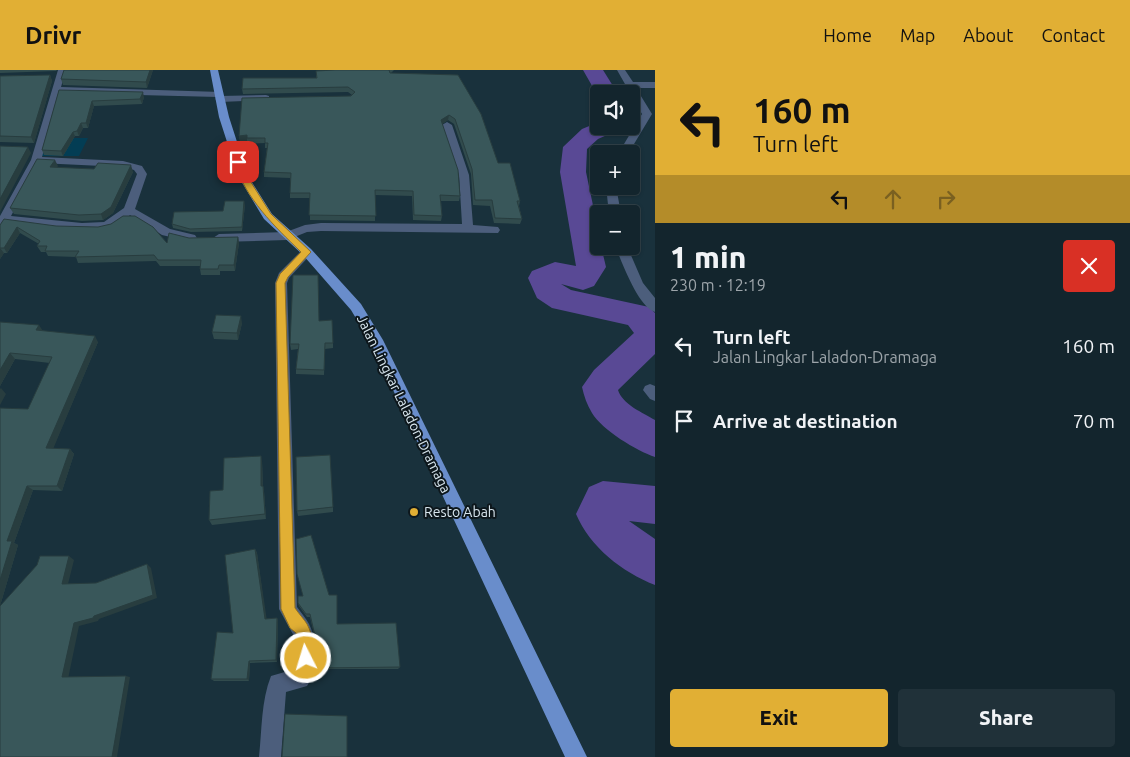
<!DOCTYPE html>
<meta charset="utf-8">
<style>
body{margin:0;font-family:Ubuntu,sans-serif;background:#203139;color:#f1f3f6;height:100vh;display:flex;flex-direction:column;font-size:19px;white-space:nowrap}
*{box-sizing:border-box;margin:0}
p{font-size:16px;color:#9da5aa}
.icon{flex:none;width:28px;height:28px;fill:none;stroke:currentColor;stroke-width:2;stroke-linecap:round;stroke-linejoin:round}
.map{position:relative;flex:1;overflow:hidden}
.drawer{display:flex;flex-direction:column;background:#13252d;width:475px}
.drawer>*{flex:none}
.banner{background:#e1af34;color:#111;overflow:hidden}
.fabs{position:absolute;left:590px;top:15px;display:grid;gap:10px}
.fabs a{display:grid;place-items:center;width:50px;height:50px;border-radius:5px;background:#13252d;box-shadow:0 1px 4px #0004,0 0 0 1px #324249;font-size:25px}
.pin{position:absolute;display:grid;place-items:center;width:42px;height:42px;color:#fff;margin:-21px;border-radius:10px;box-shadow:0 2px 8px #0006}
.me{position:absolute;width:55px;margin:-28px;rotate:355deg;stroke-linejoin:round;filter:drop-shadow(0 0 4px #0008)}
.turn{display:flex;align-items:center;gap:18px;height:105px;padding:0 15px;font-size:22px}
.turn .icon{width:65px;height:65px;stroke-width:2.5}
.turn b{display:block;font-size:35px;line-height:42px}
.lanes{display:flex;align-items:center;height:48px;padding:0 15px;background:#0003;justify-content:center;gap:25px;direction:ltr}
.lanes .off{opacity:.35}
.round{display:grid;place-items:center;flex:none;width:52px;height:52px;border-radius:5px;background:#203139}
.summary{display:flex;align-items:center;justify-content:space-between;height:85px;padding:0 15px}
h1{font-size:30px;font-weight:800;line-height:38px}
.button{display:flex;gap:10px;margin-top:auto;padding:10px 15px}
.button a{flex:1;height:58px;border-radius:5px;background:#e1af34;color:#111;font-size:20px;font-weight:800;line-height:58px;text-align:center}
.button a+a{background:#203139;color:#f1f3f6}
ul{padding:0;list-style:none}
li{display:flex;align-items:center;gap:15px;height:75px;padding:0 15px}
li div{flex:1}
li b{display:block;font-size:19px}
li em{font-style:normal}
header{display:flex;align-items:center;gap:30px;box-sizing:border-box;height:70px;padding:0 25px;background:#e1af34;color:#111}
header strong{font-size:24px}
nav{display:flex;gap:28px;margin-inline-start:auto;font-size:18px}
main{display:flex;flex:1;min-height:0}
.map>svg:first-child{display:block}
</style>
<header>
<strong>Drivr</strong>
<nav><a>Home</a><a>Map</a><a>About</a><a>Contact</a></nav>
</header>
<main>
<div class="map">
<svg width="655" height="687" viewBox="0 0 655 687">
<rect width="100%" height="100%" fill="#19313c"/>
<!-- green -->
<path fill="#033d54" d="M50,68H88L79,86H40Z"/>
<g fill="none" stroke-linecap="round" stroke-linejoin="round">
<!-- river -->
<path fill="#594995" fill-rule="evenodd" d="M583,0H603L618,24H599V28Z
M599,52V56H619L616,61L598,69L587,79L586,102L599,164V176H601L606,197L594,216L583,220L561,214L571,220L649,237L655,243V284L618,320C622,334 643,343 655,350V387C637,381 602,360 592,343C587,335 584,326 582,317L594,300L634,263L628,255L552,238L537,228L528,208L532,201L555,192L576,196L560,102L563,77L582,59Z
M603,411L655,416V454L629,451L655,469V515C622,502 590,477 576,444L589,417Z"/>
<!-- minor -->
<path fill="#4c5e7c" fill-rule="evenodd" d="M58,0H66L61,17L221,22L223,24L218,27L60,23L42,87L123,91L142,96L147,104L135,139L170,159L195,165L197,168L195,171L191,172L162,165L130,145C124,151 118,156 110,159C89,167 31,156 7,153L4,159L0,160V146L31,90ZM39,93L123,97L134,100L137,104L124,138L104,152L82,153L11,146Z
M617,0H625L633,12H655V18H636L652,44L628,84H618L642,44Z
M266,25L269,26V30L220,32L215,29L220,26Z
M447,52L452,55L469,105L473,155L498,157L500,160L498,163L321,161L307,162L287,170L219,172L213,168L219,164L286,162L305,155L321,153L462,154L459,105L442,55Z
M606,116H616L621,144H609Z
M615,176H627L643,213L655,228V242C638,237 622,192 615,176Z
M307,178L313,182L289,208L287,213L297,537C301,543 306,548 309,554C318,572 319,599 307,616L286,622L281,687H259C262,660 261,631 271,606L295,599V568L279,539L275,213L279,203L303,179Z
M650,314L655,316V331L650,329L643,320L645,316Z"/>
<!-- major -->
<path fill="#698dcb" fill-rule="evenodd" d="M210,0H218L229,47L248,106L272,144L311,179L361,234L383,270L587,687H565L372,275L351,240L303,185L264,149L238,106L219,47Z"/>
</g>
<!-- wall -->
<path fill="#314b4d" d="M0,0H57L56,1L0,3Z
M153,0L147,18L63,15L61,9Z
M335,0H452H394L391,3L458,5L498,93L520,131L519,136L522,149L520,154L494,153L490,136L473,135L471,104L454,54L448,50L442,54L460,126L459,131H441L442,146L441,151L413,150L412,126L375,125V151L310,150V128H290V108L264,107V102L267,78H265V73L247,74V71H240L239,66L352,25L348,22L243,24L242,19L316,8V1Z
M50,5L52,11L34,73L0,72V6Z
M59,20L144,27L142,34L94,36L88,58H83L79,66H75L63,86L44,85L42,80Z
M58,96L56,98L133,102L113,143L103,150L82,151L14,144L10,138Z
M245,135L242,161L191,162L173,158L172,154Z
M0,155L167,173L189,168L238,167L239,173L235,201H220V205H201L200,199V196H160L156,191L78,193L76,187L48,186L46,182H41L37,176L39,174L20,163L7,183H4L0,189Z
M319,251L333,273V278L325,279L324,305L296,304V299L298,279L291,280L290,274Z
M0,252L98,272L53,378L70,379L74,384L62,421L33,420L14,473L18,475L0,536L28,339L50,293L15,289L0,316Z
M242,253L238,270L214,269L212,262Z
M262,391L263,416L264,421L266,449L212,455L209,450L223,420Z
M333,437V442L298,446L297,441Z
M255,479L257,483L266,549L277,548L278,551L277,592L250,593L249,611H214L211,609L233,563Z
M298,533L337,554L400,597L398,599H316L317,576L310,547H307L299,536Z"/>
<!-- shaded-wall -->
<path fill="#283d3f" d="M150,0H153L147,18L146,12Z
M50,5L52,11L34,73L31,67Z
M143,22L144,27L142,34L140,29Z
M92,31L94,36L88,58L86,53Z
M449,45L448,50L440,56L441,50Z
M81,53L83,58L79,66L77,61Z
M73,62L75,66L63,86L61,81Z
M247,65V71H240L239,66Z
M28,77L31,83L0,142V129Z
M55,90L58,96L53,104L50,97Z
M131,95L133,102L113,143L103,150L101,144Z
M244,131L245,135L242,161V157Z
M17,157L20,163L7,183L4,178Z
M238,167L239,173L235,201L234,195Z
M0,178L4,183L0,189Z
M241,246L242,253L238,270L237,263Z
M39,255L43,261L36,260Z
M95,266L98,272L51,384L46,378Z
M10,283L15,289L0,316V300Z
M1,318L6,324L0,335V319Z
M70,379L74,384L62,421L57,416Z
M261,386L262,391L263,421L261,416Z
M27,416L33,420L14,473L18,475L0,536V510L7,471Z
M263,416L264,421L266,449L265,444Z
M255,479L257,483L267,551L265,549Z
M69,486L74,490L67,518L62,514Z
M147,494L151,498L157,528L99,549L98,551L79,556L68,609L62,607L74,553L94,546Z
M277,548L278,551L277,592L276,590Z
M249,591L250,593L249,611L247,609Z
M126,606L130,607L117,687H112Z"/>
<!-- building -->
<path fill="#39575a" stroke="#283d3f" d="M64,0H150L146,12L61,9Z
M335,0H389L390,3L458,5L481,44L498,93H510L520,131H517L522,149L495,148L492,130H475L472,99L455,49L449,45L441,50L458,100L460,126L440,125L442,146L414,145L413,121L375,120L376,146L309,145L310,123H290L291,103L264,102L268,73H265V68H247V65L239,66L242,28L351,26L355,22L348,17L242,19L243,8H317L316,1Z
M50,5L31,67L0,66V6Z
M59,20L143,22L140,29L92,31L86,53H81L77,61L73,62L61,81L42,80Z
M0,76L28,77L0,129Z
M37,89L55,90L50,97L94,99L98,93L131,95L111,137L101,144L79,145L10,138Z
M225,131H244L242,157L190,159L172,154L174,142L223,141Z
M123,146H135L153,157L167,173L169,163L189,168L238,167L234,195H219L218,199H200L201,190H158L154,185L75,187L79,181H45L47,176H37L40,171L17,157L4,178H0V155L4,149L56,156L98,157L111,154Z
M293,205H318L319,251L332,250L333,273H325L324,300L296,299L299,274H290Z
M216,245L241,246L237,263L212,262Z
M0,252L39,255L36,260L95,266L46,378L70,379L57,416H27L7,471H12L0,510V338L28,339L52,287L10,283L0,300Z
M330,385L333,437L297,441L296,387Z
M261,386V416H263L265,444L209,450L210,421L223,420L224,388Z
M311,465L329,525H337V554L396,553L400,597L316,598L317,575L310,544H306L298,533V526H303L297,504L296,469Z
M255,479L265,549L277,548L276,590L249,591L247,609H211L217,562L233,563L225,485Z
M40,486H69L62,514L96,513L147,494L153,525L94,546L93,548L74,553L62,607L126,606L112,687H0V536L37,495Z
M285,644L347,646V687H282Z"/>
<!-- route -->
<path fill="#e1af34" stroke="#927222" d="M238,89L242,92L247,106L271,144L311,182L288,207L285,213L295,538C299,544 304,549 307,554C313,565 316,582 311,594L306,596L300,594L296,563L290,558L281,539L276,213L280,204L301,182C274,156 246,129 234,92Z"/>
<!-- markers -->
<circle fill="#e1af34" stroke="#0d171c" stroke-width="2" cx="414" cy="442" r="5"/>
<g text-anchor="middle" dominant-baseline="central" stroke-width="4" stroke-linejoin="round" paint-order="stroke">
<!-- street labels -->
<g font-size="14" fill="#d8e6ee" stroke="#0d171c">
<text transform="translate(404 334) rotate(64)">Jalan Lingkar Laladon-Dramaga</text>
</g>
<!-- poi labels -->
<g font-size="14" fill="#d8e6ee" stroke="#0d171c" text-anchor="start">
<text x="424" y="442">Resto Abah</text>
</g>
</g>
</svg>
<div class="fabs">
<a><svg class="icon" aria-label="sound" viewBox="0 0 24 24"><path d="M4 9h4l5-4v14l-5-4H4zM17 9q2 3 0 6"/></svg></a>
<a>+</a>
<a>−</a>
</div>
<div class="pin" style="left:238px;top:92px;background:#d93025"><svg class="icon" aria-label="arrive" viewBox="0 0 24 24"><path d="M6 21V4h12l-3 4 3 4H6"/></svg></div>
<svg class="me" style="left:306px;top:588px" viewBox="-20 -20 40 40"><circle r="17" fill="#e1af34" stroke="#fff" stroke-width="3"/><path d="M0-11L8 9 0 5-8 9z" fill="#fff"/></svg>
</div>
<section class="drawer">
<div class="banner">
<div class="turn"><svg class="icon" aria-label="left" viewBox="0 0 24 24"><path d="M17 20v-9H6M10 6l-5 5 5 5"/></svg><div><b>160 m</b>Turn left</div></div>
<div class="lanes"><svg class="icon" aria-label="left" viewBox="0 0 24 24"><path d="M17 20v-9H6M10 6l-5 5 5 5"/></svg><svg class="icon off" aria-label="ahead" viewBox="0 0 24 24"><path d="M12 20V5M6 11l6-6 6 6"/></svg><svg class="icon off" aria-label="right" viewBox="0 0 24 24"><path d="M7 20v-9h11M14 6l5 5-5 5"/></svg></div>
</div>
<div class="summary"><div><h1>1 min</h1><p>230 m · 12:19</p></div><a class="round" style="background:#d93025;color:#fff"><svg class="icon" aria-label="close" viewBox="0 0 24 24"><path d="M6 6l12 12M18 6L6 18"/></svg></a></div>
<ul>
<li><svg class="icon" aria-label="left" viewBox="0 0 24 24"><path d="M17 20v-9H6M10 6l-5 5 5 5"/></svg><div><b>Turn left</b><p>Jalan Lingkar Laladon-Dramaga</p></div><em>160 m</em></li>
<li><svg class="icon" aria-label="arrive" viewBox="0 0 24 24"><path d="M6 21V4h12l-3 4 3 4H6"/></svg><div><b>Arrive at destination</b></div><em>70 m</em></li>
</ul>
<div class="button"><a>Exit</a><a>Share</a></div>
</section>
</main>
